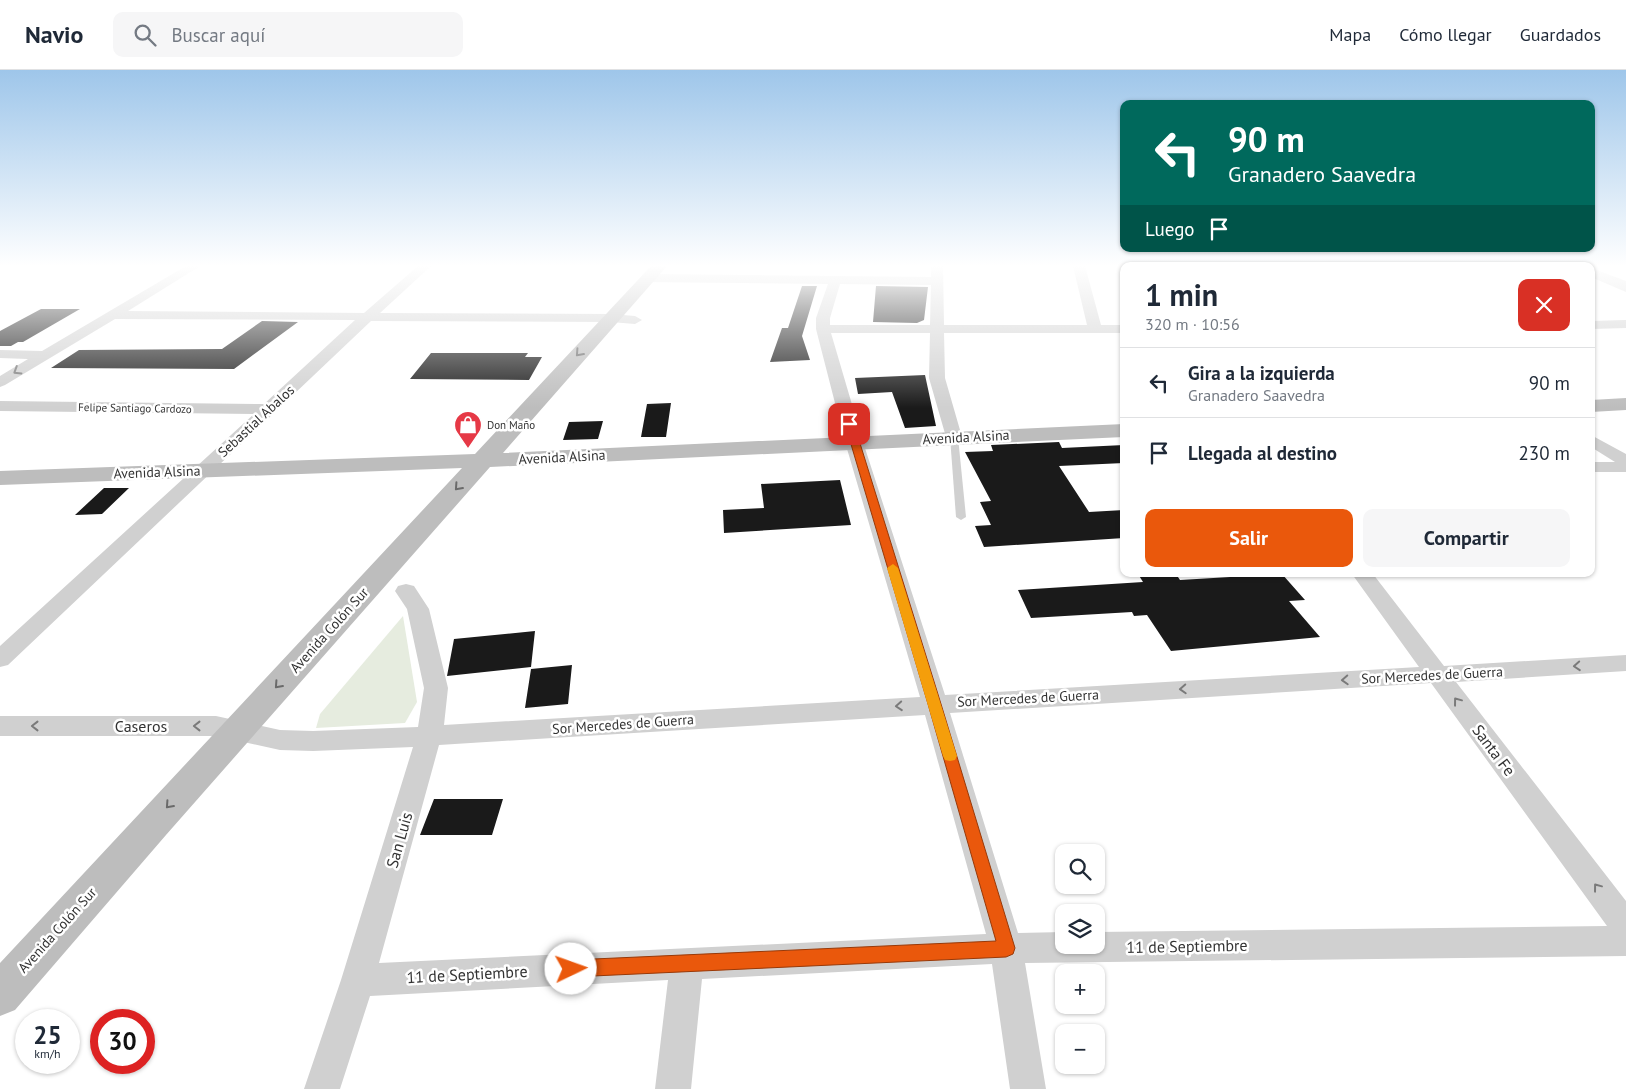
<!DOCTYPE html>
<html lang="es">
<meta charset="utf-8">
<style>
body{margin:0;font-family:"PT Sans",sans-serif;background:#f6f6f7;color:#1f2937;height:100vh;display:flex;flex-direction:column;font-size:19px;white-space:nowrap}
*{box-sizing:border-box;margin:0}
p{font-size:16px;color:#747a83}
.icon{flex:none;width:28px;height:28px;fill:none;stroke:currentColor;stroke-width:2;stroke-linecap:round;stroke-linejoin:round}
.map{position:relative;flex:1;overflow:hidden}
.drawer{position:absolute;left:1120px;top:192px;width:475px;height:315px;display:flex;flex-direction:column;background:#fff;border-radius:10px;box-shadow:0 1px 4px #0004}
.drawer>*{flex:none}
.top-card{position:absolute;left:1120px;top:30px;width:475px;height:152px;border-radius:10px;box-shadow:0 1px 4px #0004;background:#00695c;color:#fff;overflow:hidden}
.controls{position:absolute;left:1055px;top:774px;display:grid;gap:10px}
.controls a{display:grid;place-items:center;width:50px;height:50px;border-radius:10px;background:#fff;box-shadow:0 1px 4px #0004;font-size:25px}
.speed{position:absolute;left:15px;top:939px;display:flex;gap:10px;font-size:25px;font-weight:700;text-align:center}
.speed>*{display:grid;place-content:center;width:65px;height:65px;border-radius:50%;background:#fff;box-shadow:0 1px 4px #0004;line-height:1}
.speed small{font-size:12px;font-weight:400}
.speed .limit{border:8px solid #d22;background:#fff;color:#111}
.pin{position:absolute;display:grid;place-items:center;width:42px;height:42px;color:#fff;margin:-21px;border-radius:10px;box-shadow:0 2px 8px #0006}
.me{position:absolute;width:55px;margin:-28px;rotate:87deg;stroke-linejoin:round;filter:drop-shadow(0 0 4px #0008)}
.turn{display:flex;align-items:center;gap:18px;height:105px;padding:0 25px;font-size:22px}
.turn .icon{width:65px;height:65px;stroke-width:2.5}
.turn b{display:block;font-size:35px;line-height:42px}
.then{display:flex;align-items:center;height:48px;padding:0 25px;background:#0003;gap:10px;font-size:19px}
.round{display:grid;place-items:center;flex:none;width:52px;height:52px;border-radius:10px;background:#f6f6f7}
.head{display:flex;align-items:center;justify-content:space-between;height:85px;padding:0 25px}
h1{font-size:30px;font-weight:700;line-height:38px}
.button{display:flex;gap:10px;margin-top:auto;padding:10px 25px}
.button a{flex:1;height:58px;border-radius:10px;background:#ea580c;color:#fff;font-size:20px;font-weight:700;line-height:58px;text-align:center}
.button a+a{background:#f6f6f7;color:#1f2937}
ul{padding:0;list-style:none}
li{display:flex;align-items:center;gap:15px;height:70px;padding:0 25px;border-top:1px solid #e0e1e3}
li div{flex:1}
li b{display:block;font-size:19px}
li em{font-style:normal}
header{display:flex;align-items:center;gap:30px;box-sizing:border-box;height:70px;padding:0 25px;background:#fff;border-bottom:1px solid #e0e1e3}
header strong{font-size:24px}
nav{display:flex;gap:28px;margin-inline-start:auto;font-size:18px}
.search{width:350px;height:45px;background:#f6f6f7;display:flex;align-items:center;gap:12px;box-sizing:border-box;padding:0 18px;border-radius:10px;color:#747a83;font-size:19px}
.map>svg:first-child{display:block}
</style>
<header>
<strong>Navio</strong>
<div class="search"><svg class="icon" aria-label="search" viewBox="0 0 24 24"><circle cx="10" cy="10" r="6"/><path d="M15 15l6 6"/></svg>Buscar aquí</div>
<nav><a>Mapa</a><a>Cómo llegar</a><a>Guardados</a></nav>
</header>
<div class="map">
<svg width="1626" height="1019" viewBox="0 0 1626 1019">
<rect width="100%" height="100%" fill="#fff"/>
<!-- green -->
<path fill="#e6ecdf" d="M403,546L417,632L405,653L316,658L320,644Z"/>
<!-- building -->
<path fill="#1a1a1a" d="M802,216H817L802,266L810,290L770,292L782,258H788Z
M876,216L928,217L924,250L917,253L873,252Z
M41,239H80L23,272H18L11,276H0V261Z
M262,251L298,252L234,299L51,298L79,280L222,279Z
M431,283H528L525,287H542L529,310L410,309Z
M925,305L936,356L905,358L892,322L858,324L855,308Z
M671,333L666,367H641L647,334Z
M603,351L598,369L563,370L569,352Z
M1059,372L1062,378L1124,375V393L1059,396L1089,442L1124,440V468L984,477L975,456L991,455L980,432L991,431L965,382L993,381L991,375Z
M840,410L851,455L724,463L723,440L764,438L761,414Z
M104,418H129L102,444L75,445Z
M1138,504H1176L1180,510L1282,504L1305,530L1289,531L1320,567L1171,581L1147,545L1134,546L1132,542L1031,548L1018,520L1143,512Z
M535,561L531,597L447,606L454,569Z
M572,595L568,634L525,638L531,599Z
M434,729H503L492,765H420Z"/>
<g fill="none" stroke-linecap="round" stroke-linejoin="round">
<!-- service -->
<path fill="#d0d0d0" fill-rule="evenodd" d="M951,365H957L958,367L966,447L961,450L956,447L950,367Z"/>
<!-- minor -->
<path fill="#d0d0d0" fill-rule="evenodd" d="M186,196H200L128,241L364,243L418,196H431L380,243L611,244L635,246L642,250L635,254L611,252L371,251L8,595L0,597V576L254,344L0,341V331L264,334L355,250L115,249L5,315L0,317V306L28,289L0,288V280L42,281Z
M931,196H943L944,255H1087L1073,196H1085L1101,255H1124V263H944L945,308L962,367L960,371H948L946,367L929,308L930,263H831L863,372L945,625L1419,597L1352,504H1373L1444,596L1626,585V601L1456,612L1626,831V886L1025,893L1046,1019H1010L992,894L702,909L691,1019H655L668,910L370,926L340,1019H304L341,910L413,677L313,681L280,680L216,666H0V646H216L280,660L313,661L418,657L424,618L407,539L395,521L398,516L406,514L414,516L429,539L448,618L444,655L920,627L845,372L816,259V248L828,214L647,212L641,208L647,204L931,207ZM840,214L931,215L930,255H830V248ZM1431,613L1607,856L1096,862V875H1064V862L1018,863L950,643ZM925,645L986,864L379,893L439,675Z
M1626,250V258L1591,259V251Z
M1591,365L1626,384V402H1591V392H1615L1591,377Z"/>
<!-- tertiary -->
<path fill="#d0d0d0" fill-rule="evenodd" d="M1591,198L1626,211V222L1591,207Z"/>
<!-- secondary -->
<path fill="#bdbdbd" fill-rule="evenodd" d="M651,196H667L503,383L1124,354V367L490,397L166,765L15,940L0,946V893L462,398L0,415V401L475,384Z
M1626,328V340L1591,342V330Z"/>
</g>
<!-- one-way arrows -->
<defs><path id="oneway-chevron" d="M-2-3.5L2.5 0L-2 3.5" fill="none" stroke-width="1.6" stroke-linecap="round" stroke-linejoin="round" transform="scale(1.25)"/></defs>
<g stroke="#6a6a6a">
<use href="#oneway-chevron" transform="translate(579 283) rotate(132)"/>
<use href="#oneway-chevron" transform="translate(458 417) rotate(132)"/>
<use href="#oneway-chevron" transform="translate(278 615) rotate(132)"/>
<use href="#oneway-chevron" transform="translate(169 735) rotate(132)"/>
</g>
<g stroke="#7a7a7a">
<use href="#oneway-chevron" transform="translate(17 301) rotate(148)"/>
<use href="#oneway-chevron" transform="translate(1577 596) rotate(176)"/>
<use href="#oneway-chevron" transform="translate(1345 610) rotate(177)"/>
<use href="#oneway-chevron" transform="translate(1183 619) rotate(177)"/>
<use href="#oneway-chevron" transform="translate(1457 631) rotate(-127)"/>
<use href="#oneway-chevron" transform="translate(899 636) rotate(176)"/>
<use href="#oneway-chevron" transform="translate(35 656) rotate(-180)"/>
<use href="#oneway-chevron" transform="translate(197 656) rotate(-180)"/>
<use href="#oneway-chevron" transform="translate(1597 817) rotate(-127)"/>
</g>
<!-- sky -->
<linearGradient id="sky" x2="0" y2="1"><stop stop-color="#9ec6ea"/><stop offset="0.58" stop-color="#fff"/><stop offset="1" stop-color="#fff" stop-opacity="0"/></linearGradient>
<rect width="1626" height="338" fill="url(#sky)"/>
<!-- route -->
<path fill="#ea580c" stroke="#983908" d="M849,352L854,354L941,634L1015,878L1013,884L1006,887L571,907L565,905L562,899L565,893L571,890L996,871L928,634L845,354Z"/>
<!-- slow -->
<path fill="#f59e0b" d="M893,494L898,498L957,686L955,690L950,691L945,690L943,686L887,498Z"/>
<!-- icons -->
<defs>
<symbol id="shop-pin" viewBox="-11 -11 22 30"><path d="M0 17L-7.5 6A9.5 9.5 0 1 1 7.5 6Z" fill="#e63946" stroke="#fff"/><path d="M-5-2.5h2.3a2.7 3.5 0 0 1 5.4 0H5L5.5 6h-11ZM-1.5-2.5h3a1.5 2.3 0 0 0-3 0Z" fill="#fff"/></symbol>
</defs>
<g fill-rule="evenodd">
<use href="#shop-pin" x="452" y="339" width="32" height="43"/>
</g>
<g text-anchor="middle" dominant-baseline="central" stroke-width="5" stroke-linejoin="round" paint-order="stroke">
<!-- far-street labels -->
<g font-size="11" fill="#333" stroke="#fff">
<text transform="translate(135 338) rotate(1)">Felipe Santiago Cardozo</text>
</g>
<!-- far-poi labels -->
<g font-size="11" fill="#333" stroke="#fff" text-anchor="start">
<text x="487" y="355">Don Maño</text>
</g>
<!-- street labels -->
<g font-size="14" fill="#333" stroke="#fff">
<text transform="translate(256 351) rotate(-43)">Sebastial Abalos</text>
<text transform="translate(966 367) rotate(-3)">Avenida Alsina</text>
<text transform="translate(562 387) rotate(-3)">Avenida Alsina</text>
<text transform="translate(157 402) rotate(-2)">Avenida Alsina</text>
<text transform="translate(329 560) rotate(-48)">Avenida Colón Sur</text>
<text transform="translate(1432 605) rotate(-3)">Sor Mercedes de Guerra</text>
<text transform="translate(1028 628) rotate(-3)">Sor Mercedes de Guerra</text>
<text transform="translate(623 654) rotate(-4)">Sor Mercedes de Guerra</text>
<text transform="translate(57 860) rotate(-48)">Avenida Colón Sur</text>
</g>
<!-- near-street labels -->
<g font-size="16" fill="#333" stroke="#fff">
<text x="141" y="656">Caseros</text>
<text transform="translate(1494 680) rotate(53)">Santa Fe</text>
<text transform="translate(399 770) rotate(-74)">San Luis</text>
<text transform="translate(1187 876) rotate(-1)">11 de Septiembre</text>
<text transform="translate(467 904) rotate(-3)">11 de Septiembre</text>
</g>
</g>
</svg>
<div class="controls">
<a><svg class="icon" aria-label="search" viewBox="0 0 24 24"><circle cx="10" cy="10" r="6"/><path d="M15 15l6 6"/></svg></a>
<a><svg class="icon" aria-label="layers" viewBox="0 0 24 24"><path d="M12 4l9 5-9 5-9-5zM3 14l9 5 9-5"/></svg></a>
<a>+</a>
<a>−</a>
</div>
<div class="speed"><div>25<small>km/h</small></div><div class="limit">30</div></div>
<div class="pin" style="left:849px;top:354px;background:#d93025"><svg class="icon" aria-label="arrive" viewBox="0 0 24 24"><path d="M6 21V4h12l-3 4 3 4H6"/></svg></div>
<svg class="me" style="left:571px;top:899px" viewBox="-20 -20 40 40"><circle r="19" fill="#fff"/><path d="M0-13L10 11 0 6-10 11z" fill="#ea580c"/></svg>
<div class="top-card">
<div class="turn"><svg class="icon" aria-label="left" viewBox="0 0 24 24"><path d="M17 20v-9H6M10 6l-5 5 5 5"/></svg><div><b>90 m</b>Granadero Saavedra</div></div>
<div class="then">Luego<svg class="icon" aria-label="arrive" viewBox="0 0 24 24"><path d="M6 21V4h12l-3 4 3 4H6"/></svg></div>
</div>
<section class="drawer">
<div class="head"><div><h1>1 min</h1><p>320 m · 10:56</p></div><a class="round" style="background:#d93025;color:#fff"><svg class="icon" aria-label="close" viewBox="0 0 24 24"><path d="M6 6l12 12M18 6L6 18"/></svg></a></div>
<ul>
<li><svg class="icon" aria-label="left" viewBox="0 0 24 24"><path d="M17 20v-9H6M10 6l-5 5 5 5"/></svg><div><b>Gira a la izquierda</b><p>Granadero Saavedra</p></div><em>90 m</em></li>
<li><svg class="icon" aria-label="arrive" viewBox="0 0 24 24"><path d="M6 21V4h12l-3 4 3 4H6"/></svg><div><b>Llegada al destino</b></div><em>230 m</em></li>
</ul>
<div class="button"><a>Salir</a><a>Compartir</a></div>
</section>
</div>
